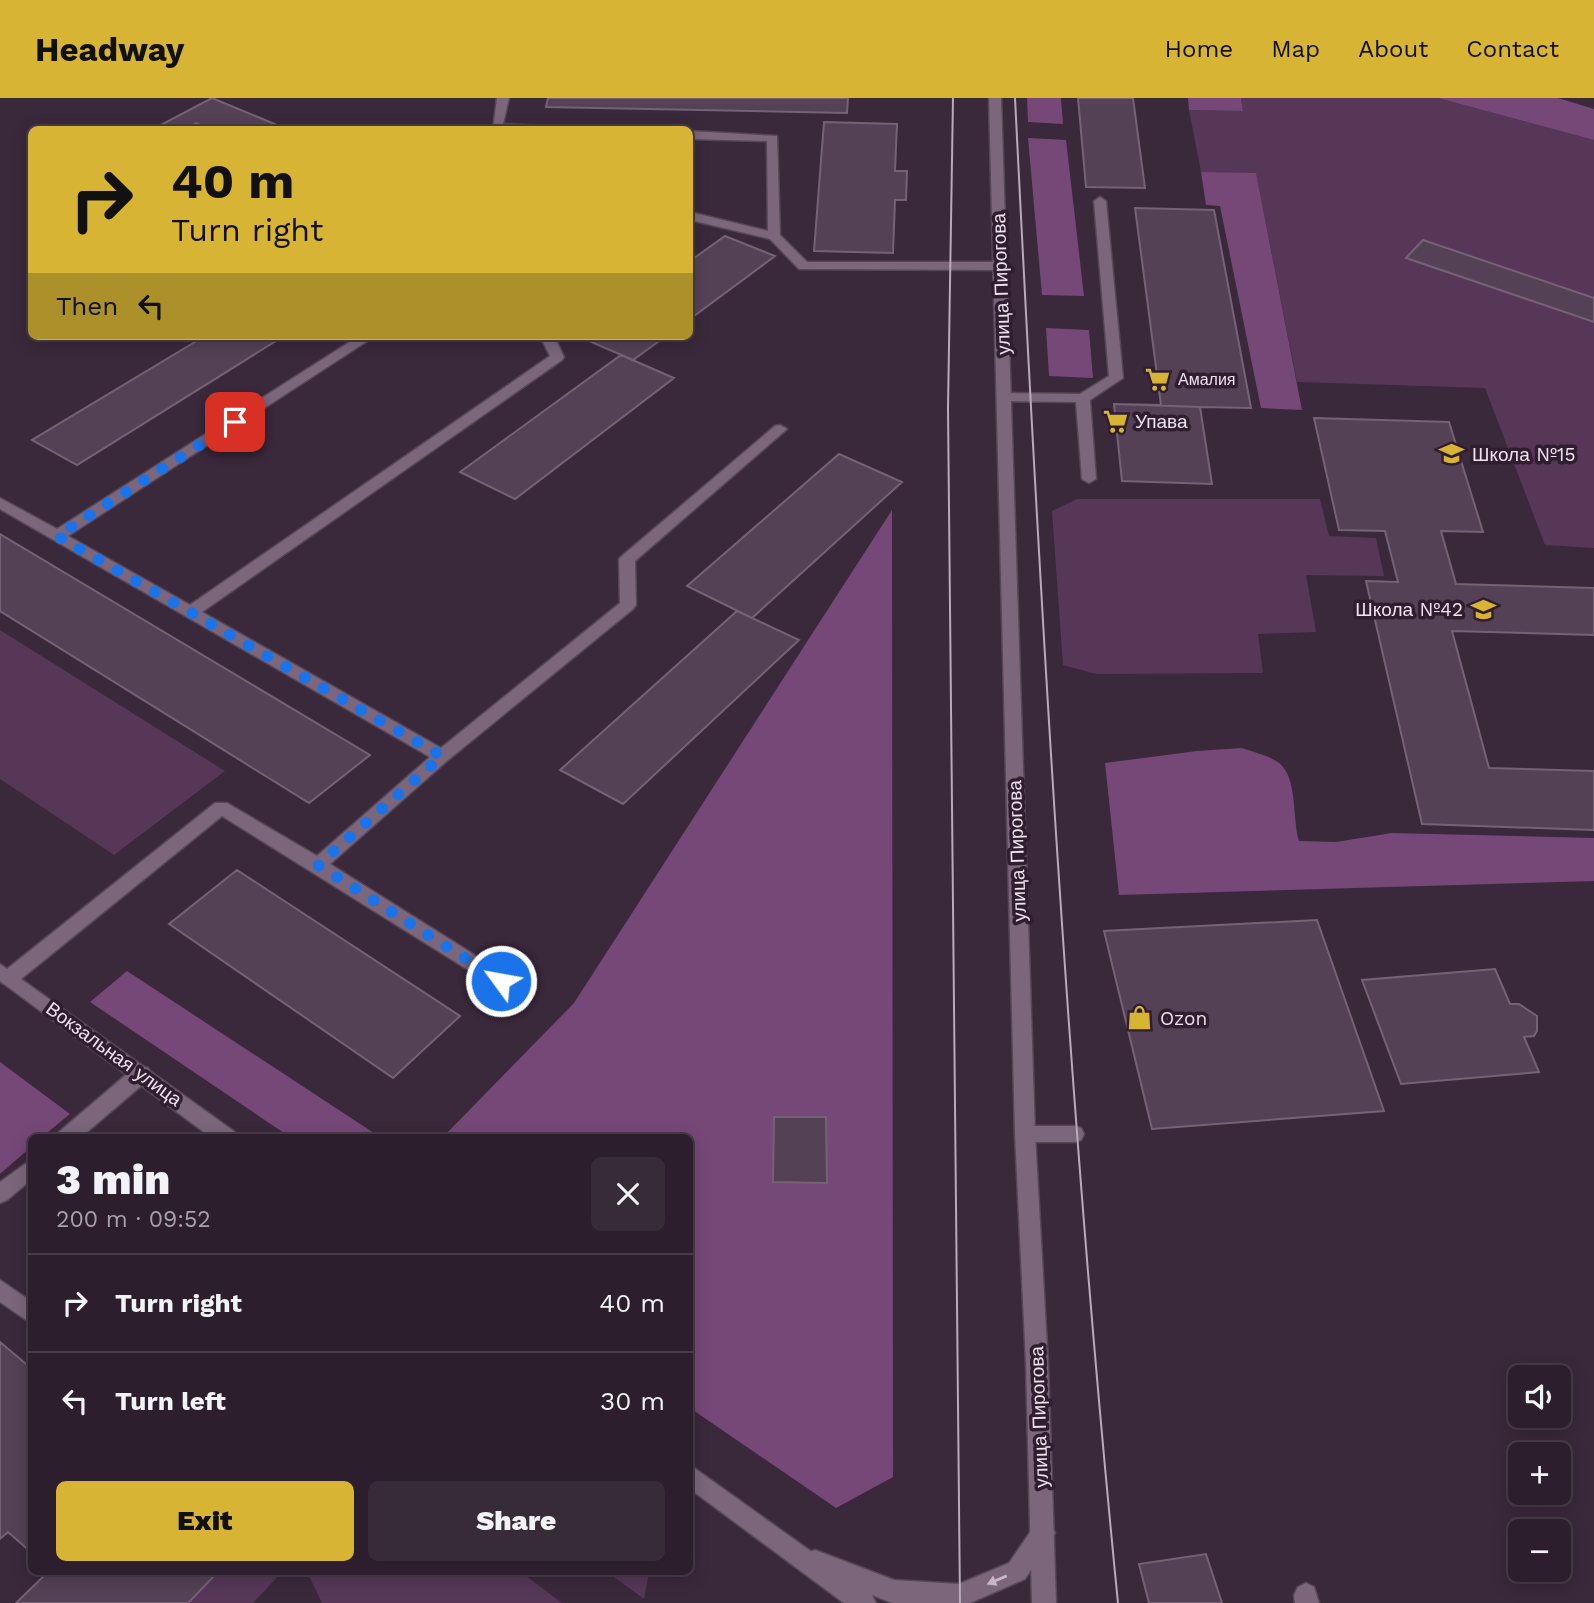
<!DOCTYPE html>
<meta charset="utf-8">
<style>
body{margin:0;font-family:"Work Sans",sans-serif;background:#382b38;color:#f1f3f6;height:100vh;display:flex;flex-direction:column;font-size:26px;white-space:nowrap}
*{box-sizing:border-box;margin:0}
p{font-size:23px;color:#a6a2a9}
.icon{flex:none;width:38px;height:38px;fill:none;stroke:currentColor;stroke-width:2;stroke-linecap:round;stroke-linejoin:round}
.map{position:relative;flex:1;overflow:hidden}
.details{position:absolute;left:28px;top:1036px;width:665px;height:441px;display:flex;flex-direction:column;background:#2c1e2c;border-radius:10px;box-shadow:0 4px 18px #0003,0 0 0 2px #483c48}
.details>*{flex:none}
.hud{position:absolute;left:28px;top:28px;width:665px;height:214px;border-radius:10px;box-shadow:0 4px 18px #0003,0 0 0 2px #483c48;background:#d8b434;color:#111;overflow:hidden}
.fabs{position:absolute;left:1508px;top:1267px;display:grid;gap:14px}
.fabs a{display:grid;place-items:center;width:63px;height:63px;border-radius:10px;background:#2c1e2c;box-shadow:0 4px 18px #0003,0 0 0 2px #483c48;font-size:35px}
.pin{position:absolute;display:grid;place-items:center;width:60px;height:60px;color:#fff;margin:-30px;border-radius:14px;box-shadow:0 4px 10px #0006}
.me{position:absolute;width:77px;margin:-38px;rotate:302deg;stroke-linejoin:round;filter:drop-shadow(0 0 5px #0008)}
.turn{display:flex;align-items:center;gap:24px;height:147px;padding:0 28px;font-size:32px}
.turn .icon{width:91px;height:91px;stroke-width:2.5}
.turn b{display:block;font-size:49px;line-height:60px}
.then{display:flex;align-items:center;height:66px;padding:0 28px;background:#0003;gap:14px;font-size:26px}
.round{display:grid;place-items:center;flex:none;width:74px;height:74px;border-radius:10px;background:#382b38}
.head{display:flex;align-items:center;justify-content:space-between;height:119px;padding:0 28px}
h1{font-size:42px;font-weight:800;line-height:52px}
.button{display:flex;gap:14px;margin-top:auto;padding:14px 28px}
.button a{flex:1;height:80px;border-radius:10px;background:#d8b434;color:#111;font-size:28px;font-weight:800;line-height:80px;text-align:center}
.button a+a{background:#382b38;color:#f1f3f6}
ul{padding:0;list-style:none}
li{display:flex;align-items:center;gap:21px;height:98px;padding:0 28px;border-top:2px solid #483c48}
li div{flex:1}
li b{display:block;font-size:26px}
li em{font-style:normal}
header{display:flex;align-items:center;gap:42px;box-sizing:border-box;height:98px;padding:0 35px;background:#d8b434;color:#111}
header strong{font-size:33px}
nav{display:flex;gap:38px;margin-inline-start:auto;font-size:24px}
.map>svg:first-child{display:block}
</style>
<header>
<strong>Headway</strong>
<nav><a>Home</a><a>Map</a><a>About</a><a>Contact</a></nav>
</header>
<div class="map">
<svg width="1594" height="1505" viewBox="0 0 1594 1505">
<rect width="100%" height="100%" fill="#3a283b"/>
<!-- green -->
<path fill="#563758" d="M1241,0H1438L1594,42V200L1423,143L1406,160L1594,224V450L1545,447L1485,290L1297,284L1256,76L1201,74L1189,12L1243,13Z
M1077,401H1320L1329,438L1376,440L1384,478L1306,477L1316,534L1258,536L1263,575L1096,576L1063,567L1052,413Z
M0,532L225,673L114,757L0,681Z
M218,1474H282L253,1505H188Z
M307,1474H521L562,1505H322Z
M607,1474H649L644,1501Z"/>
<!-- forest -->
<path fill="#764878" d="M1027,0H1061L1063,26L1028,24Z
M1188,0H1241L1243,13L1189,12Z
M1438,0H1558L1594,11V42Z
M1028,40L1066,42L1084,198L1042,197Z
M1201,74L1256,75L1302,312L1261,310L1220,108L1206,107Z
M1046,230L1089,232L1093,280L1049,278Z
M892,412L893,1379L836,1410L690,1310V1040H442L574,905Z
M1242,650C1253,654 1270,658 1279,665C1298,680 1292,720 1299,743L1336,744L1392,735L1594,740V783L1119,797L1105,665L1197,653Z
M127,873L380,1039H290L90,904Z
M0,964L70,1016L42,1039L32,1040L31,1049L0,1076Z"/>
<!-- building -->
<path fill="#544155" stroke="#766277" stroke-width="2" d="M212,0L289,32H212L196,25L184,32L155,30Z
M548,0H848L847,15L546,9Z
M1078,0H1133L1145,90L1086,89Z
M824,24L897,26L895,73H907L906,102H895L893,155L814,153Z
M1135,110L1214,112L1251,310L1200,309L1212,386L1122,383L1114,306L1161,307Z
M725,138L775,158L690,221V163Z
M1423,142L1594,200V224L1406,160Z
M205,238H284L77,367L32,342Z
M584,238H666L633,262L582,240Z
M621,257L674,280L515,401L460,374Z
M1114,306L1200,309L1212,386L1122,383Z
M1314,320L1449,324L1483,434L1441,433L1456,486L1594,490V537L1452,533L1489,670L1594,673V732L1422,726L1366,483L1398,484L1385,433L1339,432Z
M839,356L902,384L752,520L687,488Z
M0,436L370,657L309,705L0,513Z
M737,513L799,542L623,706L560,672Z
M237,772L460,918L393,980L169,826Z
M1317,822L1384,1013L1152,1031L1104,833Z
M1495,871L1510,906H1519L1537,918V933L1534,938L1524,939L1539,974L1401,986L1362,882Z
M774,1019H826L827,1085L773,1084Z
M0,1244L32,1271V1455L8,1434L0,1441Z
M1206,1456L1222,1505H1149L1139,1466Z
M48,1474H218L188,1505H16Z"/>
<g fill="none" stroke-linecap="round" stroke-linejoin="round">
<defs>
<path id="lane" d="M497,0H509L503,26L561,29L566,32L493,31Z
M690,33L777,38L780,137L807,164H1000L1006,168L1000,172L799,171L770,141L690,122V114L768,133L767,43L690,41Z
M1100,99L1106,103L1123,280L1090,302L1096,381L1089,385L1082,381L1076,304L1004,303L997,299L1004,295L1080,296L1109,278L1094,103Z
M359,238H375L68,438L190,507L550,258L540,238H554L564,259L562,262L202,514L441,650L620,505L619,461L622,458L775,328L780,327L787,331L635,463L636,507L633,511L448,662L330,766L508,878L510,883L508,888L501,890L494,888L222,718L16,885L9,887L2,885L0,881L2,875L215,705H227L317,758L430,659L0,411V400L57,431Z
M141,968L148,970L151,976L148,982L80,1040H56L59,1034L134,970Z
M1025,1028H1074L1081,1030L1084,1036L1081,1042L1074,1044H1025L1018,1042L1015,1036L1018,1030Z
M32,1061V1081L7,1102L0,1105V1084Z
M0,1182L32,1204V1226L0,1204Z
M1306,1485L1314,1489L1319,1505H1295L1294,1497L1298,1489Z"/>
<path id="street" d="M1043,1424L1051,1427L1055,1435L1025,1481L970,1505H892L807,1471L803,1463L807,1455L815,1452L894,1482L959,1486L1009,1465L1035,1427Z"/>
<path id="secondary" d="M989,0H1001L1035,1036L1048,1266L1056,1505H1032L1026,1266L1015,1036Z
M0,866L235,1034L238,1040H212L0,883Z
M690,1367L872,1497L876,1505H844L690,1391Z"/>
</defs>
<!-- lane casing -->
<use href="#lane" stroke="#564757" stroke-width="3"/>
<!-- street casing -->
<use href="#street" stroke="#564757" stroke-width="3"/>
<!-- secondary casing -->
<use href="#secondary" stroke="#564757" stroke-width="3"/>
<!-- lane -->
<use href="#lane" fill="#7b667c" fill-rule="evenodd"/>
<!-- street -->
<use href="#street" fill="#7b667c" fill-rule="evenodd"/>
<!-- secondary -->
<use href="#secondary" fill="#7b667c" fill-rule="evenodd"/>
<!-- tram -->
<path stroke="#b8aab9" stroke-width="2" d="M953,0L948,310L960,1505
M1015,0C1040,502 1068,1004 1118,1505"/>
</g>
<!-- one-way arrows -->
<defs><path id="oneway-solid" d="M-6-.8H1V-3.2L6.5 0L1 3.2V.8H-6Z" transform="scale(1.75)"/></defs>
<use fill="#c5b7c6" href="#oneway-solid" transform="translate(997 1482) rotate(157)"/>
<g fill="none" stroke-linecap="round" stroke-linejoin="round">
<!-- route -->
<path stroke="#1a73e8" stroke-width="12" stroke-dasharray="0 21.6" d="M235,324L57,438L442,658L318,767L501,883"/>
</g>
<!-- icons -->
<defs>
<symbol id="supermarket-bare" viewBox="-9 -9 18 18"><path d="M-6-5.5h2.5l.6 2H6L4.5 2H-2.5L-4.4-4H-6ZM-1.5 3.2a1.3 1.3 0 1 0 .1 0ZM3 3.2a1.3 1.3 0 1 0 .1 0Z" fill="#d8b434" stroke="#301e30" stroke-width="2.5" paint-order="stroke"/></symbol>
<symbol id="school-bare" viewBox="-9 -9 18 18"><path d="M0-5L7-2L0 1L-7-2ZM-4 1L0 2.5L4 1V4Q0 6-4 4Z" fill="#d8b434" stroke="#301e30" stroke-width="2.5" paint-order="stroke"/></symbol>
<symbol id="shop-bare" viewBox="-9 -9 18 18"><path d="M-5-2.5h2.3a2.7 3.5 0 0 1 5.4 0H5L5.5 6h-11ZM-1.5-2.5h3a1.5 2.3 0 0 0-3 0Z" fill="#d8b434" stroke="#301e30" stroke-width="2.5" paint-order="stroke"/></symbol>
</defs>
<g fill-rule="evenodd">
<use href="#supermarket-bare" x="1140" y="264" width="35" height="35"/>
<use href="#supermarket-bare" x="1098" y="306" width="35" height="35"/>
<use href="#school-bare" x="1434" y="338" width="35" height="35"/>
<use href="#school-bare" x="1466" y="494" width="35" height="35"/>
<use href="#shop-bare" x="1122" y="902" width="35" height="35"/>
</g>
<g text-anchor="middle" dominant-baseline="central" stroke-width="7" stroke-linejoin="round" paint-order="stroke">
<!-- far-poi labels -->
<g font-size="16" fill="#ede2ee" stroke="#301e30" text-anchor="start">
<text x="1178" y="281">Амалия</text>
</g>
<!-- street labels -->
<g font-size="19" fill="#ede2ee" stroke="#301e30">
<text transform="translate(1001 186) rotate(-92)">улица Пирогова</text>
<text transform="translate(1017 753) rotate(-92)">улица Пирогова</text>
<text transform="translate(114 956) rotate(36)">Вокзальная улица</text>
<text transform="translate(1039 1319) rotate(-92)">улица Пирогова</text>
</g>
<!-- poi labels -->
<g font-size="19" fill="#ede2ee" stroke="#301e30" text-anchor="start">
<text x="1135" y="323">Упава</text>
<text x="1472" y="356">Школа №15</text>
<text x="1463" y="511" text-anchor="end">Школа №42</text>
<text x="1160" y="920">Ozon</text>
</g>
</g>
</svg>
<div class="fabs">
<a><svg class="icon" aria-label="sound" viewBox="0 0 24 24"><path d="M4 9h4l5-4v14l-5-4H4zM17 9q2 3 0 6"/></svg></a>
<a>+</a>
<a>−</a>
</div>
<div class="pin" style="left:235px;top:324px;background:#d93025"><svg class="icon" aria-label="arrive" viewBox="0 0 24 24"><path d="M6 21V4h12l-3 4 3 4H6"/></svg></div>
<svg class="me" style="left:501px;top:883px" viewBox="-20 -20 40 40"><circle r="17" fill="#1a73e8" stroke="#fff" stroke-width="3"/><path d="M0-11L8 9 0 5-8 9z" fill="#fff"/></svg>
<div class="hud">
<div class="turn"><svg class="icon" aria-label="right" viewBox="0 0 24 24"><path d="M7 20v-9h11M14 6l5 5-5 5"/></svg><div><b>40 m</b>Turn right</div></div>
<div class="then">Then<svg class="icon" aria-label="left" viewBox="0 0 24 24"><path d="M17 20v-9H6M10 6l-5 5 5 5"/></svg></div>
</div>
<section class="details">
<div class="head"><div><h1>3 min</h1><p>200 m · 09:52</p></div><a class="round"><svg class="icon" aria-label="close" viewBox="0 0 24 24"><path d="M6 6l12 12M18 6L6 18"/></svg></a></div>
<ul>
<li><svg class="icon" aria-label="right" viewBox="0 0 24 24"><path d="M7 20v-9h11M14 6l5 5-5 5"/></svg><div><b>Turn right</b></div><em>40 m</em></li>
<li><svg class="icon" aria-label="left" viewBox="0 0 24 24"><path d="M17 20v-9H6M10 6l-5 5 5 5"/></svg><div><b>Turn left</b></div><em>30 m</em></li>
</ul>
<div class="button"><a>Exit</a><a>Share</a></div>
</section>
</div>
